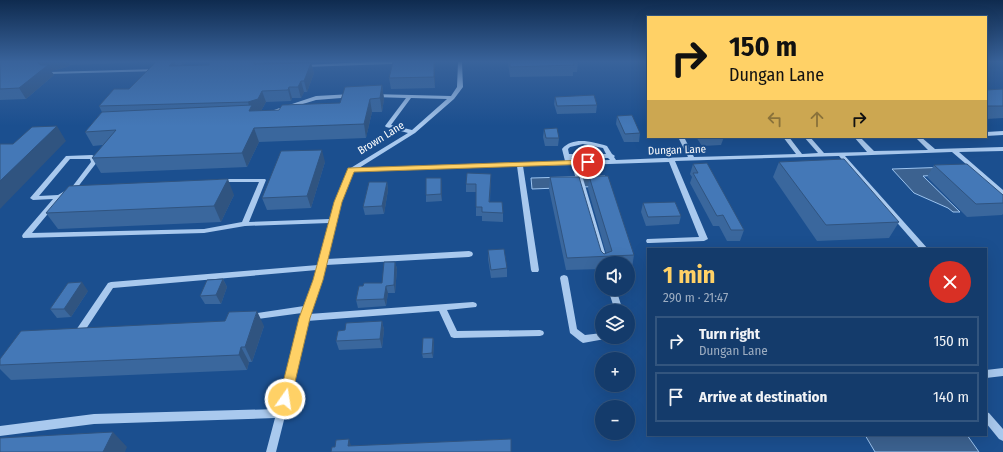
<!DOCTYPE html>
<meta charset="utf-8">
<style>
body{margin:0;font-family:"Fira Sans Condensed",sans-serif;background:#214673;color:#f1f3f6;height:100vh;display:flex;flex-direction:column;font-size:15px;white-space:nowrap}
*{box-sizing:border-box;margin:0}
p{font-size:13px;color:#9dadc1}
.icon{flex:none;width:22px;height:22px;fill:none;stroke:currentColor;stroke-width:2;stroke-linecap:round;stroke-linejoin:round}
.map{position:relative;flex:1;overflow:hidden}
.drawer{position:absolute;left:647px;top:248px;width:340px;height:188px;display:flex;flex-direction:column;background:#143b6b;border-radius:0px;box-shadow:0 4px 16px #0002,0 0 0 1px #33557e}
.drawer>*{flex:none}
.banner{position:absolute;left:647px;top:16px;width:340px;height:122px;border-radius:0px;box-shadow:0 4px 16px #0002,0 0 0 1px #33557e;background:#ffd166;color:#111;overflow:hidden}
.controls{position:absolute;left:595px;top:256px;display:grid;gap:8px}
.controls a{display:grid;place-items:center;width:40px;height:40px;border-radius:50%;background:#143b6b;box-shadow:0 4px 16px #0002,0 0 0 1px #33557e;font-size:20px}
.pin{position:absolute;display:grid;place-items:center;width:34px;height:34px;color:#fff;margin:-17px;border:2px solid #fff;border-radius:50%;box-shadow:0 1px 4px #0007}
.me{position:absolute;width:44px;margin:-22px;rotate:13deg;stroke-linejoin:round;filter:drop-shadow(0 0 3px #0008)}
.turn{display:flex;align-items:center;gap:14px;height:84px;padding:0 16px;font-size:18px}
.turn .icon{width:52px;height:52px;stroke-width:2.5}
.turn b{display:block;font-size:28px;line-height:34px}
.lanes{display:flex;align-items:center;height:38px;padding:0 16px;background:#0003;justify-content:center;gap:20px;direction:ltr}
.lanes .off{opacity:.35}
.round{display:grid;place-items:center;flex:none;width:42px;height:42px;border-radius:21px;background:#214673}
.head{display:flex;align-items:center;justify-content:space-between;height:68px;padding:0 16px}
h1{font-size:24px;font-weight:700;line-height:30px;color:#ffd166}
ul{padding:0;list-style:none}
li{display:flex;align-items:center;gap:12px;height:50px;margin:0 8px 6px;padding:0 8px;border:2px solid #33557e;border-radius:0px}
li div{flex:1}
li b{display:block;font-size:15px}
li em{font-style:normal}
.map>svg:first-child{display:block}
</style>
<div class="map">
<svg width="1003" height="452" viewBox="0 0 1003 452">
<rect width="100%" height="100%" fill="#1b4f8f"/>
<!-- water -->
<path fill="#3c6290" stroke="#9cc4f0" d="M950,167L958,174L923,176L960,212H953L948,208L914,193L892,169Z
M605,176L608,186L532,189L531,178Z
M865,435H967L979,452H875Z"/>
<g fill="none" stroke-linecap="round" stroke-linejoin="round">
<!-- minor -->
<path fill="#a9c9ee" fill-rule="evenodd" d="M367,62H421L419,63L303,67L301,66L303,65Z
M458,62H462L463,87L454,99L415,133L359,168L565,161L562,149C573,136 593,142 607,146L612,154L615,156L614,157L616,160L688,157L678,137H684L694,157L796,154L783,137H789L802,154L818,153L804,137H810L824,153L867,152L854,137H860L874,151L928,150L915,137H921L935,149L1003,147V151L959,152L1003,190V195L1001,194L952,152L845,156L928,249H920L839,156L675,161L708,239L704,241L650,243H647L646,241L647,239L699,237L669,162L579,165L608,263H602V265L600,263L572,165L523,166L539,270L538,272H532L531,270L517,166L353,172L341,202L327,259L469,251L472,252L473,254L472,256L469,257L326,265L322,280L309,314L473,302L476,303L477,305L476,307L447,310L457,331L540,330L543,331L544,333L543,335L540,336L454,338L451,337L439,311L307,321L286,411L287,413L285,416L276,452H266L275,418L94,424L0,436V426L94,414L277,409L302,313L250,320L247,319L246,317L247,315L250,314L304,306L317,270L113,288L84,332L83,335L80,336L75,335L74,333L108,283L111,282L318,265L329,223L245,226L204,233L23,238L22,236L23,234L53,199L33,200L30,198L66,156L92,155L94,156L97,162L77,188L75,189L72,187L91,162L90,159H70L39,196L58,195L70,188L73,190L61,198L32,233L204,229L242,222L259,182H217L216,181L219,179H265L266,180L249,222L330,219L335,202L349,169L408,133L386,127L385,126L406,98L374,97L372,96V94L451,96L457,87ZM411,98L447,99L412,130L391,125ZM583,144L603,148L606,154H569L568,149L570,147ZM571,158H608L610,160L571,161Z
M157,69H159V71L48,74L46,73L48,72Z
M352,94L354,95V97L316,100L270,114H266L265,113L316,96Z
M1003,131V135L986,136V132Z
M564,275L567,276L568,278L577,329L585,335L602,333V337H606L605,339L583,343L580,341L570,333L560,278L561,276Z
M608,289H616L623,311H615Z
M1003,368V376L986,378V370Z
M986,412L989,413L1003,429V441L999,439L986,423Z"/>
</g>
<!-- wall -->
<path fill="#3a679d" d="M0,62H144L70,65L67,67L51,71L54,75L26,99L0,100Z
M156,62H186L183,66L209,65L210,62H263V64L311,63L314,73L307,92H304L301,98H292L291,101L266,102L261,111L279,110L340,103L382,85L384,99L382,112H372L366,138L259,142L247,167L101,173L92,158L103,145L93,146L85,132L102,112L99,106L129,89Z
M435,62V88L391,89L389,78Z
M508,62H578L577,72H573V76L510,77Z
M1003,89V118L986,119V90Z
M555,97L597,105L596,113L557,114L554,104Z
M617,116L640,133L639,142H624L616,124Z
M544,129L559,138L558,146H545L543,137Z
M696,137H724L721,145L702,146Z
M810,137H854L853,138L814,139Z
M864,137H889L888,139H870Z
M325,162L311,208L267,210L262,198Z
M779,162L899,222L889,238L817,241L773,177Z
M693,164L744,230L740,241H727L719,226H713L690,183L692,177L690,174Z
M934,165L1003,195V214L1002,215L967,217L927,177Z
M491,174L490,202L503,213V222L482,221V216H476V192H466V184Z
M589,176L634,255L632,268H628V263H602V269L566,270L549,189L550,177L601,251L604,254L606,253L588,189Z
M441,178L442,201L426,202V195Z
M387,182L388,190L384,214L365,215L363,207Z
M234,195L221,222L58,229L46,213Z
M643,203L681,216L679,224L646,226L641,212Z
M488,250L507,268V277L491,278L488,259Z
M395,262L397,269L395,293H388L386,306L358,308L356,300L363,286L382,283Z
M223,279L227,287L221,304H205L200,296Z
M88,291L71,317L57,318L50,309Z
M382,321L384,330L382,348L339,350L336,341L345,330Z
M264,326L252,362H249L247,370L11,380L0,369V359Z
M433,338L434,342L433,358H423L422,354Z"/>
<!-- shaded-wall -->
<path fill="#305480" d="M39,62H69L70,65L67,67L51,71L54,75L26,99L19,88Z
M173,62H175L178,72L169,66Z
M181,62H186L183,66Z
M434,62H435V88L434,77Z
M311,63L314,73L307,92L304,81Z
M301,81L304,92L301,98L298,87Z
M382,85L384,99L382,112L380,98Z
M289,87L292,98L291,101L288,90Z
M262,91L266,102L261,111H249L250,109L248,102Z
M370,99L372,112L366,138L364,124Z
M57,126L66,141L0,209V181Z
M254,128L259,142L247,167L242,153Z
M322,150L325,162L311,208L307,196Z
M491,174V182L489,211V202Z
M441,178L442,185V201L441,194Z
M228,179L234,195L221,222L214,206Z
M387,182L388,190L384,214L382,206Z
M395,262L397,269L395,293L394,285Z
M223,279L227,287L221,304L216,295Z
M82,282L88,291L71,317L64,309Z
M386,286L388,293L386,306L384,299Z
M257,311L264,326L252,362L245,347Z
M382,321L384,330L382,348L380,339Z
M433,338L434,342L433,358L432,353Z
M241,347L249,362L247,370L239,355Z
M113,432L127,447L125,452H103Z
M349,439L353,452L348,446Z"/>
<!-- building -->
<path fill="#4478b7" stroke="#305480" d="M0,62H39L38,63L41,65H48L19,88L0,89Z
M156,62H173L169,66L209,65L210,62H255L254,64L311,63L304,81H301L298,87H289L288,90L262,91L258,99L248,102L99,106L114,89H129Z
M393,62H434V77L389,78Z
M510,62H573L574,65L510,67Z
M382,85L380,98L370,99L364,124L254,128L242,153L92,158L116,130L85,132L102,112L252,105L249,111L279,110L282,105L340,103L345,87Z
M1003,89V106H986V90Z
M594,95L597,105L557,106L555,97Z
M632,115L640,133L625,134L617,116Z
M57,126L0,181V144H13L32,127Z
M557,128L559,138H546L544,129Z
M322,150L307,196L262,198L281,151Z
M844,159L899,222L826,225L779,162Z
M707,163L744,230H731L723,215L717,216L693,173H698L693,164Z
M967,164L1003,195V203L976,204L934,165Z
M467,173L491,174L489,202H502L503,213L482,212V207H476V184H466Z
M589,176H608L634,255L567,258L550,177H579L601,251L604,254L612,251Z
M426,178H441V194L426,195Z
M228,179L214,206L46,213L69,186Z
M369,182H387L382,206L363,207Z
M675,202L681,216L648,217L643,203Z
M504,249L507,268L491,270L488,250Z
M384,262H395L394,285L386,286L384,299L356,300L359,286H363L364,283H382Z
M223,279L216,295L200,296L207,280Z
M82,282L64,309H50L68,283Z
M257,311L245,347H241L239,355L0,365V359L21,331L225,321L229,312Z
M382,321L380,339L336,341L338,331L345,330L346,323Z
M423,338H433L432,353L422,354Z
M113,432L103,452H0V438Z
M349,439L348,446L511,439V452H331L332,447H335L336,440Z"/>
<!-- sky -->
<linearGradient id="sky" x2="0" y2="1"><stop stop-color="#0f2b4f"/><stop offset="0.49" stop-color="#39639b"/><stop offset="1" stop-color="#39639b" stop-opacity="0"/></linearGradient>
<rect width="1003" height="126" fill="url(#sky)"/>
<!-- route -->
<path fill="#ffd166" stroke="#a68842" d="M588,160L591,161V164L354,172L342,202L323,280L310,318L291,399L290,403L285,405L281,403L279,399L299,318L313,280L334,202L348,168Z"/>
<g text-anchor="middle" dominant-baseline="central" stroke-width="4" stroke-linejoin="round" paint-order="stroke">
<!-- street labels -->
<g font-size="11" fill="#fff" stroke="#1b4f8f">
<text transform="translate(381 138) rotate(-32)">Brown Lane</text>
<text transform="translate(677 150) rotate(-2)">Dungan Lane</text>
</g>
</g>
</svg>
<div class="controls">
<a><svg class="icon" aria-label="sound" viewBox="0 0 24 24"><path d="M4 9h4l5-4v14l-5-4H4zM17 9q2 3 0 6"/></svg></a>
<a><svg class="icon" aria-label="layers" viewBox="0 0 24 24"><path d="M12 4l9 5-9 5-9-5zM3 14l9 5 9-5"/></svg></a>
<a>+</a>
<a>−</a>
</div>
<div class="pin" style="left:588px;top:162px;background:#d93025"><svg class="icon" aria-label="arrive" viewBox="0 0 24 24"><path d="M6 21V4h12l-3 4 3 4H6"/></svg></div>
<svg class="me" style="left:285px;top:399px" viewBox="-20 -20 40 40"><circle r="17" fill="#ffd166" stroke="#fff" stroke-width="3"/><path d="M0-11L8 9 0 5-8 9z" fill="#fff"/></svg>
<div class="banner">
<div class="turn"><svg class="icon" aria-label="right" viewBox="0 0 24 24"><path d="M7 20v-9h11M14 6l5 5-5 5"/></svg><div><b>150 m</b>Dungan Lane</div></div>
<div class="lanes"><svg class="icon off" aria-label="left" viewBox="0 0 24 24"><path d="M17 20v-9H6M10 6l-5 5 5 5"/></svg><svg class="icon off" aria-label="ahead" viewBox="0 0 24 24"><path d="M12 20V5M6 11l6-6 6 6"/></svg><svg class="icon" aria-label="right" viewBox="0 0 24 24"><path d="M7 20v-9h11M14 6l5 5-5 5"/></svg></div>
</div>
<section class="drawer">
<div class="head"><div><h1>1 min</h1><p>290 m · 21:47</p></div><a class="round" style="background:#d93025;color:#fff"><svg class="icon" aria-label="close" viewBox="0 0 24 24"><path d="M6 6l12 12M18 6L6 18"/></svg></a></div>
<ul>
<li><svg class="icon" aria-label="right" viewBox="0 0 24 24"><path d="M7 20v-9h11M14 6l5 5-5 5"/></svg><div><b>Turn right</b><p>Dungan Lane</p></div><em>150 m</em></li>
<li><svg class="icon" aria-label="arrive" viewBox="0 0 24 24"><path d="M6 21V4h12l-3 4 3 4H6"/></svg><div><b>Arrive at destination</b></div><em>140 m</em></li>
</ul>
</section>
</div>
